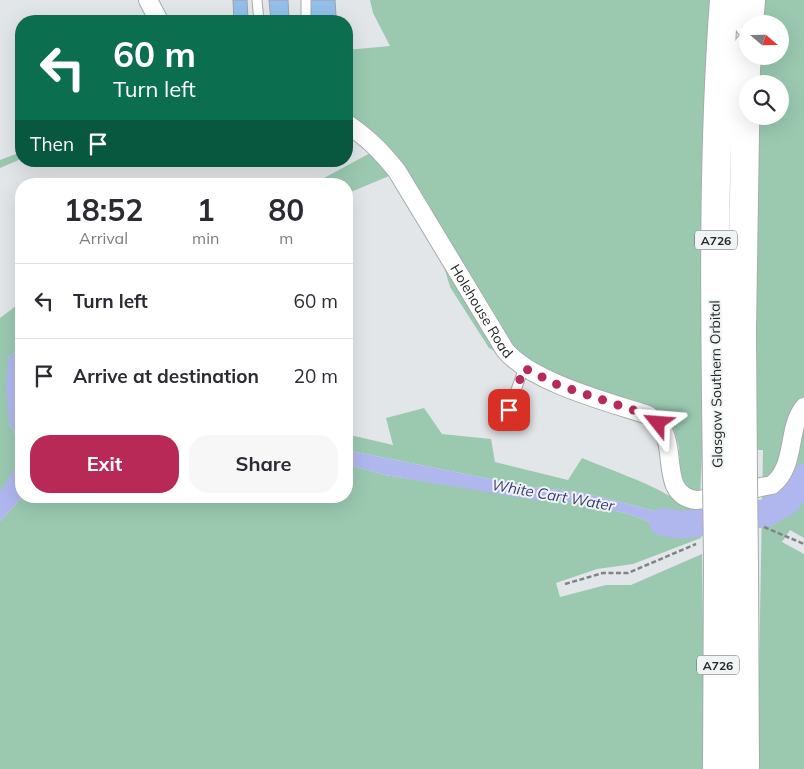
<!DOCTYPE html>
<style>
body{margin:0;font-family:Mulish,sans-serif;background:#f7f7f7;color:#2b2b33;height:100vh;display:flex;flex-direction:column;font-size:19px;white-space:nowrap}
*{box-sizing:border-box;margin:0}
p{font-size:16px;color:#7c7c81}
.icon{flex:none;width:28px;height:28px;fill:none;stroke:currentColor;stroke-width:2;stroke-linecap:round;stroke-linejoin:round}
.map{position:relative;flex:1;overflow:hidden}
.details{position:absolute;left:15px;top:178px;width:338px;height:325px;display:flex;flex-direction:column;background:#fff;border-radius:20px;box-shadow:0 5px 20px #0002}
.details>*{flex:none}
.top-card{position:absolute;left:15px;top:15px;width:338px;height:152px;border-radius:20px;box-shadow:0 5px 20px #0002;background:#0b6e4f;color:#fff;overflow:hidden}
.needle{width:32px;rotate:110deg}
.controls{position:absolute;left:739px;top:15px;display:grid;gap:10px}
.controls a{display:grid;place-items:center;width:50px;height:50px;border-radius:50%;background:#fff;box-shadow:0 5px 20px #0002;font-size:25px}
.pin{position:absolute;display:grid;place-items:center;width:42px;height:42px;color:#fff;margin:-21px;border-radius:10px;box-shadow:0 2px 8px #0006}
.me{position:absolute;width:55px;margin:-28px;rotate:298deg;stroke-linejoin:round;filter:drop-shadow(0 0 4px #0008)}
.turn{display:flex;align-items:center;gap:18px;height:105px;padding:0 15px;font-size:22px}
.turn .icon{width:65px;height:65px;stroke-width:2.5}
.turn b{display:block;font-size:35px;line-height:42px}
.then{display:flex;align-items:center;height:48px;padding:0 15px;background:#0003;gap:10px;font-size:19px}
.eta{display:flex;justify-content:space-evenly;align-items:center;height:85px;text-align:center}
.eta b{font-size:30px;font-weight:700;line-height:35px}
.cta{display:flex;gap:10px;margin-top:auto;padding:10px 15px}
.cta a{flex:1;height:58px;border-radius:20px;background:#b82957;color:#fff;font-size:20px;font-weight:700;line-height:58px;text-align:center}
.cta a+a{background:#f7f7f7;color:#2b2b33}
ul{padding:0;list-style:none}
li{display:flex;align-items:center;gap:15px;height:75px;padding:0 15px;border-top:1px solid #e1e1e2}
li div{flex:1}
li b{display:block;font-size:19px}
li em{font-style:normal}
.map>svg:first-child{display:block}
</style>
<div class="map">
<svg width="804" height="769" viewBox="0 0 804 769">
<rect width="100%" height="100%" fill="#e3e6e8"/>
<!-- green -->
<path fill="#9ac9b0" d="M370,0H710L705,394L700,496L686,487L680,477L679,447L674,428L658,411L534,368L518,356L387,146L375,135L346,114V50L390,46L373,13Z
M762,0H804V538L790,530L782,542L804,554V769H759L758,726L763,450H756L757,151L758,116H780V84H759L760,56H780V24H761Z
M21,152V159L0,168V160Z
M372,152L389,176L346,194V184H313Z
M443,263L500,354L489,348L450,287Z
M21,302V347L8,358L9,423L21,446V458L7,484L0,492V318Z
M424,408L442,434L491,439L495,462L568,480L582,458C611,470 641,480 668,495C679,501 687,508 700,511V519H686L585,493L525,486L346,450V434L393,445L386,418Z
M346,464L385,475L448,485L550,497L580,503L629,514L681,534L700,528L701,538L633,564L597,569L556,583L560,597L606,585H631L702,554L705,769H0V521L24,496H346Z"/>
<!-- water -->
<path fill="#b0b7ee" d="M21,347V446L9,423L6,385L8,358Z
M346,450L525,486L585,493L686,519H700V528L681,534L629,514L550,497L541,501L385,475L346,464Z
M21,458V496H24L0,521V492Z
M804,469V487L791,506L776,516L761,518V507C778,502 797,485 804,469Z"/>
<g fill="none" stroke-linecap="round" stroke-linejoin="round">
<!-- river -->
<path stroke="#b0b7ee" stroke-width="28" d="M663,522L683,525L766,513L787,501L804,478"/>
</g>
<!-- building -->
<path fill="#94bfeb" stroke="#9fa2a4" d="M233,0H247L248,21H234Z
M269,0H288L289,19L271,21Z
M310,0H335L336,16L329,18L330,21H312Z"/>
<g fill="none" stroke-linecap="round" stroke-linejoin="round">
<defs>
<path id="lane" d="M257,0L259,21
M306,0V21
M509,409L524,368"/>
<g id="street">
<path d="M148,0L159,21"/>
<path id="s1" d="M346,123C369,139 380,150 397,171L505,350C531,382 608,402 648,415C654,420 660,425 664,432C675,454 662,496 696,500C703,500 712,497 719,496C737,492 755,488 772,485C797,465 786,430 804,407"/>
</g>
<path id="highway" d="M749,24L751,0
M743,477L742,331L746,69L748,47
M717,480C715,320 712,159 724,0
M744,566L745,769
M717,769L718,561"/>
</defs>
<!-- lane casing -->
<use href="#lane" stroke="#a7abac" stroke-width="11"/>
<!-- street casing -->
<use href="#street" stroke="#a7abac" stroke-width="20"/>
<!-- highway casing -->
<use href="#highway" stroke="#a7abac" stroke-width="30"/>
<!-- path -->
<path stroke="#818485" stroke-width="2.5" stroke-dasharray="5 2.5" stroke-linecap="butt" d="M764,527L804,544
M565,584L603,573H628L696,544"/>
<!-- lane -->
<use href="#lane" stroke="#fff" stroke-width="9"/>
<!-- street -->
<use href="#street" stroke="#fff" stroke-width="18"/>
<!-- highway -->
<use href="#highway" stroke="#fff" stroke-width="28"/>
<defs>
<path id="highway-bridge" d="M743,477L744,566
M717,480L718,561"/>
</defs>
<!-- highway-bridge casing -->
<use href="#highway-bridge" stroke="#a7abac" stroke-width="30" stroke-linecap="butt"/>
<!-- highway-bridge -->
<use href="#highway-bridge" stroke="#fff" stroke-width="28"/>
</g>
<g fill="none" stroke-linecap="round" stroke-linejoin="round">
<!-- route -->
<path stroke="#b82957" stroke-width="9" stroke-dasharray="0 16.2" d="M509,410L524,368L558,385L648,415L658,423"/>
</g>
<g text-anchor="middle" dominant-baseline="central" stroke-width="4" stroke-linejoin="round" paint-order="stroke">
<!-- shield labels -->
<g fill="#f0f4f5" stroke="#626465" stroke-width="1">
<rect x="695" y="230.5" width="42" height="19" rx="4"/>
<rect x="697" y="655.5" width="42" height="19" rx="4"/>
</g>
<g font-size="12" font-weight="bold" fill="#252727">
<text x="716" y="240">A726</text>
<text x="718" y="665">A726</text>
</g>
<!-- street labels -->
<g font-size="14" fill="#252727" stroke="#f0f4f5">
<text stroke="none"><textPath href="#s1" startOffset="234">Holehouse Road</textPath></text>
<text transform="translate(716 384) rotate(-91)">Glasgow Southern Orbital</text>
</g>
<!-- water labels -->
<g font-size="15" font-style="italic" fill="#38397a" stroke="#f0f4f5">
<text transform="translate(553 495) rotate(10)">White Cart Water</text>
</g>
</g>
</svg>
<div class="controls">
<a><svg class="needle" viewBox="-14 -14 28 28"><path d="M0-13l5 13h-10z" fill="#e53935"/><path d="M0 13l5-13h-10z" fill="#7c7c81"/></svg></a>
<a><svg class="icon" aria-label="search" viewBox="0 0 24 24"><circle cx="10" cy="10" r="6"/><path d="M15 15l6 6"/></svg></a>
</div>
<div class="pin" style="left:509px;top:410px;background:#d93025"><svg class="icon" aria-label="arrive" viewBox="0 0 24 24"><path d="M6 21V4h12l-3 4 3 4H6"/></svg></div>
<svg class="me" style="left:658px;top:423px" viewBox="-20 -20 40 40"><path d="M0-17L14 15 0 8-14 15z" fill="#b82957" stroke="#fff" stroke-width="4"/></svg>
<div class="top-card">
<div class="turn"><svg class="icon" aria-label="left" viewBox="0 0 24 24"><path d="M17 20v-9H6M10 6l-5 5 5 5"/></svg><div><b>60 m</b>Turn left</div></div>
<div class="then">Then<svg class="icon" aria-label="arrive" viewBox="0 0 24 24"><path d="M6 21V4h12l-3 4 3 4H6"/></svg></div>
</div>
<section class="details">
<div class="eta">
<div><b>18:52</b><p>Arrival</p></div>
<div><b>1</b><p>min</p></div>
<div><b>80</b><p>m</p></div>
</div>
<ul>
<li><svg class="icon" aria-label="left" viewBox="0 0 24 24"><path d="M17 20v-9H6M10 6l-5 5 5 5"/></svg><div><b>Turn left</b></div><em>60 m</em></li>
<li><svg class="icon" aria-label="arrive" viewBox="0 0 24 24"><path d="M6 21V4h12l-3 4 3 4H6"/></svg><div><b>Arrive at destination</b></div><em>20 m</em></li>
</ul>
<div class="cta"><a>Exit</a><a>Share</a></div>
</section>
</div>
